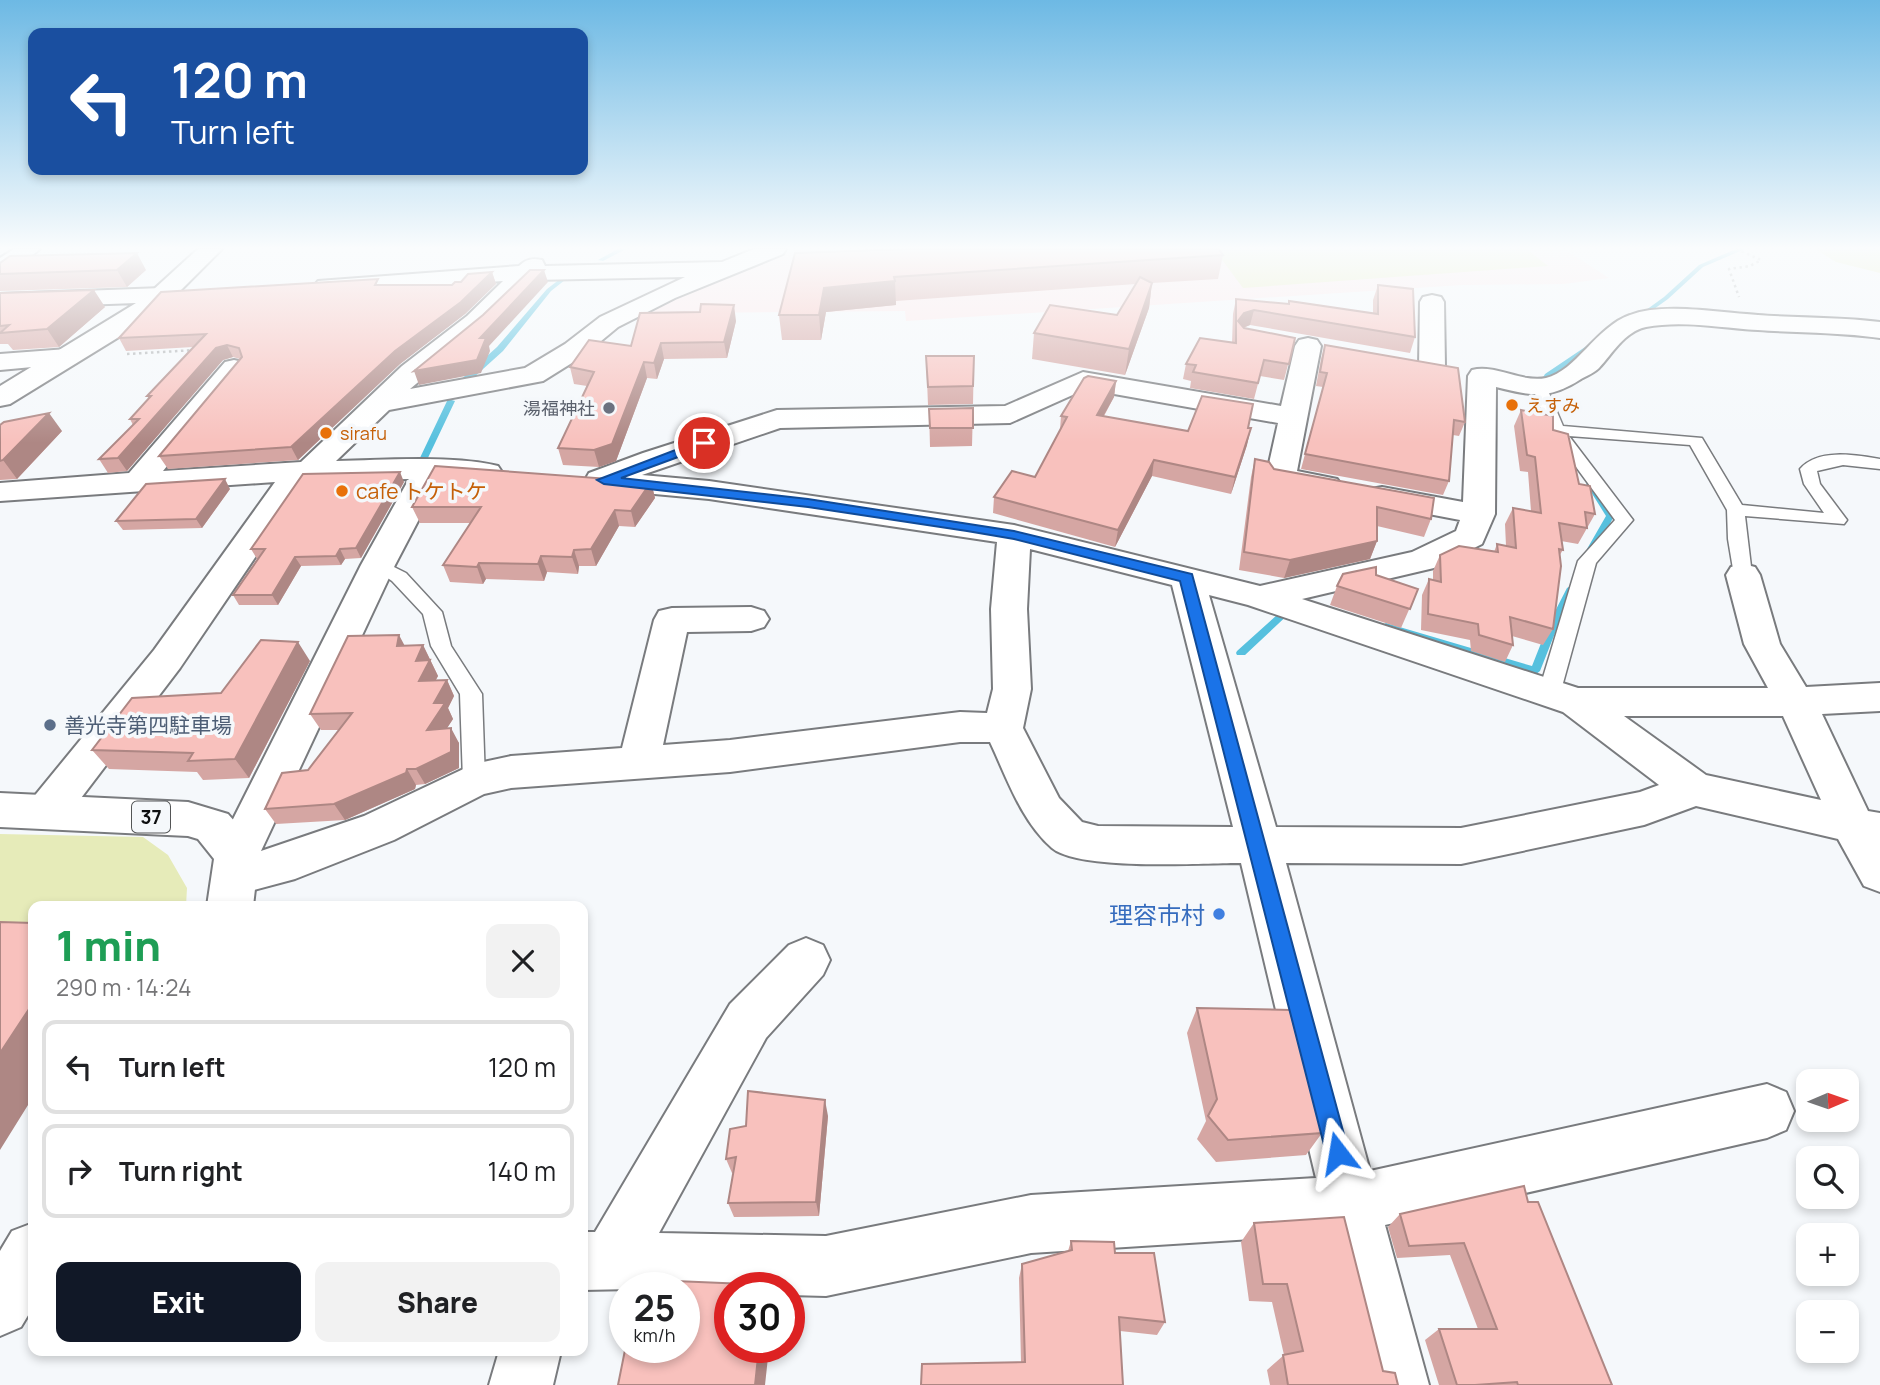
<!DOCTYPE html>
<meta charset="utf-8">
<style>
body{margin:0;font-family:Manrope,"Noto Sans JP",sans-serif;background:#f2f2f2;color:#202124;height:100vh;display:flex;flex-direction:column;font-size:26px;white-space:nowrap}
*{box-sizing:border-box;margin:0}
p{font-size:23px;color:#757577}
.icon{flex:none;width:38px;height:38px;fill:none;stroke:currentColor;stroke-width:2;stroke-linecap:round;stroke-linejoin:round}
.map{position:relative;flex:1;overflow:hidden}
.sheet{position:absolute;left:28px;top:901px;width:560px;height:455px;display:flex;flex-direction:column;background:#fff;border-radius:14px;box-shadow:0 4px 10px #0003}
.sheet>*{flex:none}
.banner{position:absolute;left:28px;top:28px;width:560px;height:147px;border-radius:14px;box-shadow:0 4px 10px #0003;background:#1a4fa0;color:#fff;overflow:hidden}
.needle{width:46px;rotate:88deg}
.tools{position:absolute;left:1796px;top:1069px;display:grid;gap:14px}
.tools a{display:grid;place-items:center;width:63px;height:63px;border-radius:14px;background:#fff;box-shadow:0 4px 10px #0003;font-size:35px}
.speed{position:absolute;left:609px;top:1272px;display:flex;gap:14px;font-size:35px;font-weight:700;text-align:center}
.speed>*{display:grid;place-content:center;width:91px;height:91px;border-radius:50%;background:#fff;box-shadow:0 4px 10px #0003;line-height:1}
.speed small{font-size:18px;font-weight:400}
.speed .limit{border:10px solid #d22;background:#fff;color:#111}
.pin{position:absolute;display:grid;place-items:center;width:60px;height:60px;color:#fff;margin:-30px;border:4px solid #fff;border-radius:50%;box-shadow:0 2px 7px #0007}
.me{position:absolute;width:77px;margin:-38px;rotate:346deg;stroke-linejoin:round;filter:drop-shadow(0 0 5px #0008)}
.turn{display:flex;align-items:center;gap:24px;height:147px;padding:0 28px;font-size:32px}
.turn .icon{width:91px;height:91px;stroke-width:2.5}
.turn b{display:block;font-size:49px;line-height:60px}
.round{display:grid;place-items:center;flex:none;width:74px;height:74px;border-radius:14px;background:#f2f2f2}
.summary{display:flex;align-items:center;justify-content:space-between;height:119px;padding:0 28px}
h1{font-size:42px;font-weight:800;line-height:52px;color:#1e9e55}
.primary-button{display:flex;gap:14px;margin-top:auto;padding:14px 28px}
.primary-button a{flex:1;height:80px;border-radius:14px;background:#111827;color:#fff;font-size:28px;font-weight:800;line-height:80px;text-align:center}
.primary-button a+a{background:#f2f2f2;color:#202124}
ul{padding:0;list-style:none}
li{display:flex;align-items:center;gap:21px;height:94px;margin:0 14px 10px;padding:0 14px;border:4px solid #e0e0e0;border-radius:14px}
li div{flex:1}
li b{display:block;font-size:26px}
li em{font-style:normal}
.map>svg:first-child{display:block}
</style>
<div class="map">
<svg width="1880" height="1385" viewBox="0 0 1880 1385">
<rect width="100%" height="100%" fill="#f5f8fb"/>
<!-- education -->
<path fill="#fde8ea" d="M798,249H1564L1609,278L1564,284L1462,285L906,321L905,311L687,313L626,321L683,293Z"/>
<!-- green -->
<path fill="#e6ebb9" d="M1214,249H1527L1548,266L1243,288Z
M1815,249H1880V273L1836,262Z
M0,834L143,837L168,855L187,888L186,906H33V943L0,952Z"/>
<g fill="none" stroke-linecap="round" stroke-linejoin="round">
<!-- stream -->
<path fill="#56c0de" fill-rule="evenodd" d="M618,249H626L603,261L598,260Z
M1736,249H1745L1703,267L1668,299L1640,319L1635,318L1664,297L1699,265Z
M560,279L565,280L551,291L503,351L462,388H456V384L497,347L547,289Z
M1591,343L1598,345L1551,377L1543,392H1537L1536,390L1545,374Z
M448,399L455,401L426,462L425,464H419L418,462Z
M1590,481L1593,482L1614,516L1597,549L1592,552L1587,549L1606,516L1586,484Z
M1572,585L1577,588L1559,623L1540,671L1535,675L1383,628L1381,626L1386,623L1532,666L1549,623L1567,588Z
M1290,605L1295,608L1293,610L1245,655H1237L1236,653L1237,651L1287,606Z"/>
<defs>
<path id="service" d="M1539,382L1546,386L1563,426L1702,438L1742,505L1824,513L1804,484L1800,469C1818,448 1856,455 1880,459V469L1843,465L1817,471L1820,484L1847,520L1844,524L1745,516L1752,575L1743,581L1734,575L1728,539L1727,510L1690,445L1569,436L1633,520L1596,563L1560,694L1556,699L1549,702L1542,699L1538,694L1578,561L1615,520L1549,430L1532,386Z
M378,559L406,573L442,612L451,646L482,694L485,780L482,786L474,789L466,786L463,780L460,694L431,646L423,614L392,581L369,565Z"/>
<path id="minor" d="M14,249H40L8,274L0,276V258Z
M754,249H786L783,254L675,298L618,327L583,356L543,381L389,410L336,461C382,460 455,455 498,466L502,472L498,478L487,481L440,479L395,565L261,851L364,816L474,764L511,756L622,748L654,620L659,611L672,608L751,607L764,611L769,619L764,627L751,631L687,632L663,745L730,740L960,712L987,713L993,689L991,609L997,542L709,499L600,489L589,487L585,480L589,473L643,453L777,410L1005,406L1083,372L1281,406L1295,346L1299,340L1308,338L1317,340L1321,346L1297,471L1337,479L1342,486L1337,493L1326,495L1270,484L1266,477L1278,423L1086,389L1010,423L780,428L642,475L709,481L1014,525L1260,586L1412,552L1456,531L1460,520L1371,503L1366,496L1371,489L1382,487L1463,502L1468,376L1472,370C1496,364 1521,383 1546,378C1576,371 1596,327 1630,315C1663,302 1723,313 1758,315C1799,318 1839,317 1880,322V338C1839,332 1799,333 1758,330C1722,328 1682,320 1646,327C1624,332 1613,353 1599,368C1595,372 1587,376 1581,379C1549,400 1532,396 1496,387L1495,514L1482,544L1434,568L1302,599L1578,688H1768L1744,644L1726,575L1731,567L1743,564L1755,567L1760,575L1780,644L1806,687L1880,683V711L1822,714L1868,811L1880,813V892L1864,886L1838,839L1696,806L1644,825L1461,864L1286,863L1370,1171L1767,1084L1786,1092L1794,1111L1786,1130L1767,1138L1385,1225L1429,1385H1365L1329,1234L1031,1253L826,1296L789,1295V1288H730V1294L684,1293V1288L583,1290V1232H595L730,1004L789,945L806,938L823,945L830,960L823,975L766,1038L659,1233L826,1236L1031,1195L1316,1178L1241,863C1203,863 1079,871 1052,848C1021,821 1007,778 990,742H960L730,772L511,788L484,794L394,840L295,879L235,895L219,889L212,876L219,863L215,855L361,565L409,479L307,481L180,668L62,823L47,828L32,823L26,811L32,799L154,650L275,482L0,501V483L129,473L225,362L234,360L243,362L247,368L163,471L301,462L402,366L467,316L503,281L326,293L318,291L314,286L318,281L519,266C527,259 532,258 542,260L545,266L722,262ZM685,277L600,317L565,344L525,368L410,389L485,326L532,280ZM1030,549L1172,585L1233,827L1098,826L1082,822L1059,798L1023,728L1031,689L1027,609ZM1209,595L1248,605L1563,712L1659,785L1640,792L1461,828L1276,827ZM1624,716H1783L1821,800L1706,775Z
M1432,295L1441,297L1444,302L1445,367L1441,373L1432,375L1423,373L1419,367L1420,302L1423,297Z
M67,349L76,351L80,357L76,363L0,370V354Z
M499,1351H561L553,1385H489Z"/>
<path id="tertiary" d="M198,249H222L171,300L162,302L153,300L150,295L153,290Z"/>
<path id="primary" d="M162,288L171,290L174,295L140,324L10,404L0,406V386L136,303L0,308V294Z
M0,793L188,802L228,814L253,842L259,855L253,906H207L214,859L198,839L188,836L0,827Z
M33,1223V1307L21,1327L0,1336V1251L12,1231Z"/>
</defs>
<!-- service casing -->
<use href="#service" stroke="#797b7e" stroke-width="3"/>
<!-- minor casing -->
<use href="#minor" stroke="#797b7e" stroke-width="4"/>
<!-- tertiary casing -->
<use href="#tertiary" stroke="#797b7e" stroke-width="4"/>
<!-- primary casing -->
<use href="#primary" stroke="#797b7e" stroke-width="4"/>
<!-- path -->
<path stroke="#aeb1b3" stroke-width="2.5" stroke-dasharray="2.5 3.5" stroke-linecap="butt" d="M1736,249L1761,260L1750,266L1729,269L1739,297
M127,354L195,350"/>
<!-- service -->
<use href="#service" fill="#fff" fill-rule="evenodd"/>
<!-- minor -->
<use href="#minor" fill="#fff" fill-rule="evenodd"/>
<!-- tertiary -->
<use href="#tertiary" fill="#fff" fill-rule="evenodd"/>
<!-- primary -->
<use href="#primary" fill="#fff" fill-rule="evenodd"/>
</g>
<!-- wall -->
<path fill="#d5a6a3" d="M908,249L1223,255L1218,279L1152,283L1149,308L1125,375L1032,359L1034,333L1117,315L1136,284L896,301V305L826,312L821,340H782L779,315Z
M0,263L146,270L127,287L0,291Z
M492,272L496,284L465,314L400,364L298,460L168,469L159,456L240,359L233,357L223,360L127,471L108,473L99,459L133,425L130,419L149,399L147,396L193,347L126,351L119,338L380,285H452Z
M1378,285L1415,337L1410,353L1250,325L1243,328L1295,338L1284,380L1260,376L1254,399L1190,388L1191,381L1183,379L1186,364L1232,343L1233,314L1236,299L1373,313V300Z
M0,293L105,307L59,347L13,350L8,344H0Z
M736,321L727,358L664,359L657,379L647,378L616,461L599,467L563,465L558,448L587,386L574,384L570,367L631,346Z
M1325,345L1465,422L1459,436L1453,435L1449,481L1443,495L1301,469L1323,387L1316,386L1321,359Z
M926,356H974L973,404L928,405Z
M1116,381L1114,397L1104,416L1188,431L1248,428L1247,445L1231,494L1152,476L1115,547L993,513L994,497L1035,477L1060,430L1061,416Z
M973,408L972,446L930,447L929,409Z
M1521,410L1553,430L1579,484L1595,514L1578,544L1561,541L1563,550L1559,556L1553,629L1543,645L1512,636L1513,645L1505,662L1471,651L1470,640L1421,630L1422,595L1429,579L1433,580V571L1440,555L1494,552L1497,544L1506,546L1505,524L1513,508L1531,511L1528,472L1520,471L1514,426Z
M0,425L62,431L17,479L0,480Z
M1255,459L1274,469L1431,519L1424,537L1377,526V541L1370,559L1284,578L1239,570L1251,477Z
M404,482L361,558L345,559L341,565L301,566L278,605H239L233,595L257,559L251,549Z
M651,482L655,498L635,527L619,526L596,566H579L578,574L547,572L544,581L486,579L483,584L450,582L443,565L471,523H420L412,507Z
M230,489L202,528L123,530L116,521Z
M1376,575L1418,589L1401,628L1330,605L1337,586Z
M423,645L438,676L435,681L447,680L454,696L448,708L453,719L447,728L459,743V768L425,784L416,785L415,789L345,820L276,824L265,809L308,770L340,730H321L310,714L405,646Z
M310,661L249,778L203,780L197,772L109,769L92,750L221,693Z
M1197,1008L1322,1133L1306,1155L1216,1162L1197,1139L1206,1121L1187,1033Z
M828,1116L819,1216L734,1217L728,1203L733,1173H732L726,1159L746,1126Z
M1528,1202L1612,1385H1439L1425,1340L1439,1329H1478L1450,1255L1397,1258L1388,1227L1400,1214Z
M1254,1223L1383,1371L1398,1385H1270L1267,1370L1284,1355L1272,1302L1249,1301L1241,1242Z
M1071,1241L1115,1253L1165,1322L1157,1335L1120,1331L1123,1385L1021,1362L1019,1278L1022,1264L1068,1251Z"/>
<!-- shaded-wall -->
<path fill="#ae8784" d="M137,253L146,270L127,287L117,270Z
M544,270L548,282L489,346L490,351L481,373L419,385L414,371L480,338Z
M492,272L496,284L465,314L400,364L298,460L291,447L395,351Z
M895,281L896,305L826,312L821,340L819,315L824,288Z
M1152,283L1149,308L1125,375L1129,349Z
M94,290L105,307L59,347L47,329Z
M734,305L736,321L727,358L724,342Z
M1254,310L1250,325L1240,329L1238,321L1244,313Z
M661,343L664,359L657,379L654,363Z
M227,345L233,357L223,360L127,471L118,458L216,348Z
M644,362L647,378L616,461L599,467L594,450Z
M1116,381L1114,397L1095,431L1097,415Z
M49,413L62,431L17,479L3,460Z
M1251,428L1247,445L1231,494L1235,477Z
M1154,460L1152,476L1115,547L1118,530Z
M400,472L404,482L361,558L356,548Z
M225,479L230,489L202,528L196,519Z
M651,482L655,498L635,527L631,511Z
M615,510L619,526L596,566L591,549Z
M1377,541L1370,559L1284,578L1290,560Z
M340,549L345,559L341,565L336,556Z
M574,550L579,566L578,574L572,557Z
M541,556L547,572L544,581L538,564Z
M295,557L301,566L278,605L272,595Z
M479,563L486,579L483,584L477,567Z
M399,635L407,650L397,646Z
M298,642L310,661L249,778L235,759Z
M423,645L438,676L427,697L419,681L416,661Z
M447,680L454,696L448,708L453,719L436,745L427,730L434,703Z
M451,728L459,743V768L425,784L416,769Z
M407,769L416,785L415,789L345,820L334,804Z
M33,1003V1097L0,1150V1053Z
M825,1100L828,1116L819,1216L816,1202Z
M759,1348H769L765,1385H755Z"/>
<!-- building -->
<path fill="#f8c1bd" stroke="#ae8784" stroke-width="2" d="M908,249H1219L1223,255L894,277L895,281L824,288L819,315H779L795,253Z
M137,253L117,270L0,274V263L10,256Z
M530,270H544L480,338H486L477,360L414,371L483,315Z
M492,272L461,302L395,351L291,447L159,456L242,357L239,348L227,345L216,348L118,458L99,459L139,419H130L151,396H147L206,334L119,338L161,292L378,279L375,285H452L455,282H461L468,274Z
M1140,277L1152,283L1129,349L1034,333L1050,305L1117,315Z
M1378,285L1413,289L1415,337L1254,310L1244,313L1238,321L1244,328L1295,338L1289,364L1264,360L1258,383L1193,372L1196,365L1186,364L1200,338L1236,343V299L1289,304V301L1378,314Z
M94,290L47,329L0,333L9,325L0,326V293Z
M701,304L734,305L724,342L661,343L654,363L644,362L612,444L594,450L558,448L594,372L570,367L589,340L631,346L640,313L700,312Z
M1325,345L1458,368L1465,422L1454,420L1449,481L1305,454L1327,373L1320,372Z
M926,356H974L973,386L928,387Z
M1088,376L1116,381L1097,415L1188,431L1202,396L1253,404L1248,428H1251L1235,477L1154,460L1118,530L994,497L1012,471L1035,477L1067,417L1061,416L1084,378Z
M973,408V428H930L929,409Z
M1521,410L1553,416V430L1568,434L1579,484L1590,486L1595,514L1585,512L1587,528L1559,523L1563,550L1559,549L1561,566L1553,629L1510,617L1513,645L1479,635L1478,624L1428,614L1429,579L1441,582L1440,555L1459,546L1498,552L1497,544L1516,548L1513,508L1541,513L1535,457L1527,455Z
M49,413L3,460L0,461V425L4,422Z
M1255,459L1269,462L1274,469L1434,498L1431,519L1377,507V541L1290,560L1244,552Z
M435,466L651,482L631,511L615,510L591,549L574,550L572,557L541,556L538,564L479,563L477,567L443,565L481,507H412Z
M400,472L356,548L340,549L336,556L295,557L272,595H233L265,549H251L303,474Z
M225,479L196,519L116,521L146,484Z
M1376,567V575L1418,589L1410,609L1337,586L1343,574Z
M399,635L397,646L423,645L416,661L430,660L419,681L447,680L434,703H445L427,730L451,728V752L416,769H407L406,773L334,804L265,809L282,773L308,770L352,713L310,714L348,636Z
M261,640L298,642L235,759L188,761L193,753L92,750L132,698L221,693Z
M0,922L33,923V1003L0,1053Z
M1197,1008L1290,1010L1322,1133L1228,1140L1208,1116L1217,1099Z
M748,1091L825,1100L816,1202L728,1203L736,1157L726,1159L730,1129L746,1126Z
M1524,1186L1528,1202H1538L1612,1385H1518L1517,1382L1475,1385H1457L1439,1329H1497L1464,1243L1409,1246L1400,1214Z
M1344,1217L1383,1371L1395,1373L1398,1385H1288L1283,1355L1303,1351L1287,1284H1263L1254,1223Z
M1071,1241L1114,1242L1115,1253H1154L1165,1322L1119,1317L1123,1385H921L922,1364L1025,1362L1022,1264L1072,1250Z
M651,1280L767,1285V1288H730V1348H759L755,1385H618L625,1350L633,1348H684V1288H649Z"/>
<!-- sky -->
<linearGradient id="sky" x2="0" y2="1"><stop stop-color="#6db9e4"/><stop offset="0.56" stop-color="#fafcfd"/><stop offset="1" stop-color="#fafcfd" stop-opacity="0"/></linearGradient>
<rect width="1880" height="443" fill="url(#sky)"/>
<!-- route -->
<path fill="#1a73e8" stroke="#114b97" stroke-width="2" d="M704,439L708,441V446L621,478L808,499L1014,531L1192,574L1349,1153L1346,1161L1338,1164L1330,1161L1326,1153L1180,581L1014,539L967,531L808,507L604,484L597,480Z"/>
<!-- markers -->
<g fill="#e8710a" stroke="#f5f8fb" stroke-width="2.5">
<circle cx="1512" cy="405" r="7"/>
<circle cx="326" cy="433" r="7"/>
<circle cx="342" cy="491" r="7"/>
</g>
<circle fill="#6b7280" stroke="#f5f8fb" stroke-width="2.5" cx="609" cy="408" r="7"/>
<circle fill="#5c6f8a" stroke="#f5f8fb" stroke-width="2.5" cx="50" cy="725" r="7"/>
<circle fill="#3f7fe0" stroke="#f5f8fb" stroke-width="2.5" cx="1219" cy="914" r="7"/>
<g text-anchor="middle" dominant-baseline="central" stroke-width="7" stroke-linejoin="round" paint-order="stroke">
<!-- far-food labels -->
<g font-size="18" fill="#c56008" stroke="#f5f8fb" text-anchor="start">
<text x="1526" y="405">えすみ</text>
<text x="340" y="433">sirafu</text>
</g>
<!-- far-worship labels -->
<g font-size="18" fill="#5b616d" stroke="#f5f8fb" text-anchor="end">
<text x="595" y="408">湯福神社</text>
</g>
<!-- shield labels -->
<rect fill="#f5f8fb" stroke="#535556" stroke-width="2" x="132" y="801.5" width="38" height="31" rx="5"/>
<g font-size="19" font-weight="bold" fill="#0e0f10">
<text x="151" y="817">37</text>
</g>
<!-- food labels -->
<g font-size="21" fill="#c56008" stroke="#f5f8fb" text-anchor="start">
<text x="356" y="491">cafe トケトケ</text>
</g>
<!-- service labels -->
<g font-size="21" fill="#4e5e75" stroke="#f5f8fb" text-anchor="start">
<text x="64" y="725">善光寺第四駐車場</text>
</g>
<!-- near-shop labels -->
<g font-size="24" fill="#366cbe" stroke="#f5f8fb" text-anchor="end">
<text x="1205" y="914">理容市村</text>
</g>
</g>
</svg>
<div class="tools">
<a><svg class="needle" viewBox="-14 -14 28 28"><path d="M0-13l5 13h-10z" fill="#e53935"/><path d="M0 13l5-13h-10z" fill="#757577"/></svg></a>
<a><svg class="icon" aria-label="search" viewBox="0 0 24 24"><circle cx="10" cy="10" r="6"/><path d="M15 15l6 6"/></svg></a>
<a>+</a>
<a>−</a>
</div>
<div class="speed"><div>25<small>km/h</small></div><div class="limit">30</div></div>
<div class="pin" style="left:704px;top:443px;background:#d93025"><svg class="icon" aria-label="arrive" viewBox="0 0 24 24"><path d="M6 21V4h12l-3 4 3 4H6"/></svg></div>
<svg class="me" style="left:1338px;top:1153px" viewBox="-20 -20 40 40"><path d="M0-17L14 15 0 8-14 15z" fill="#1a73e8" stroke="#fff" stroke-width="4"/></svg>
<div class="banner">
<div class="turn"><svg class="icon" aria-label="left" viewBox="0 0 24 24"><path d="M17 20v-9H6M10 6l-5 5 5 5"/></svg><div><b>120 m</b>Turn left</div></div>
</div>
<section class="sheet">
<div class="summary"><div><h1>1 min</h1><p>290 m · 14:24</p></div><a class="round"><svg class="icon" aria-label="close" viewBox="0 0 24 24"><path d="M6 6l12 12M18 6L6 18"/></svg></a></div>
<ul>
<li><svg class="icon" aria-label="left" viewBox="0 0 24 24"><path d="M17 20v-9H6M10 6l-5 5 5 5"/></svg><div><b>Turn left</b></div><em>120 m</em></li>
<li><svg class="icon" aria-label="right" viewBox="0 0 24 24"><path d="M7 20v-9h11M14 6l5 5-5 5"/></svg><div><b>Turn right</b></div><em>140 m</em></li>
</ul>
<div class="primary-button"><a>Exit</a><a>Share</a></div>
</section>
</div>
